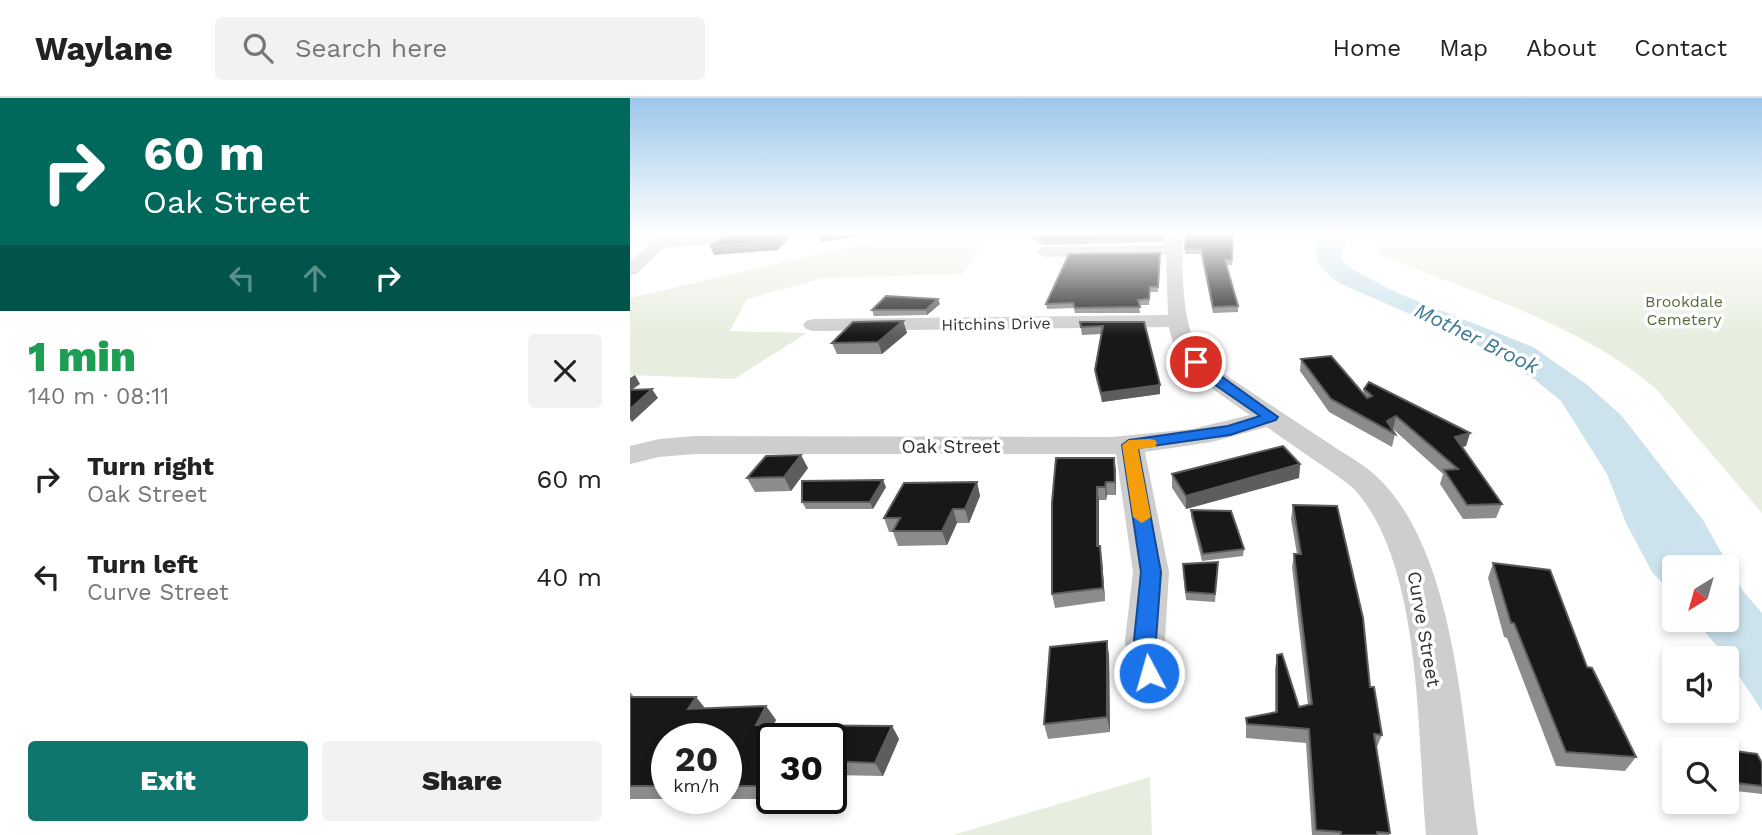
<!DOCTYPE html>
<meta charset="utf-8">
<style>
body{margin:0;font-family:"Work Sans",sans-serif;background:#f2f2f2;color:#222;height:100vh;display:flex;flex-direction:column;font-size:26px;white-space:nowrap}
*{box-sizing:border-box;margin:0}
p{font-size:23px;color:#767676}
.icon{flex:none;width:38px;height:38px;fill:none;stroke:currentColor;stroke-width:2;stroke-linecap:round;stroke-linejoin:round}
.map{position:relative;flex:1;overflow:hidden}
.drawer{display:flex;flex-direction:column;background:#fff;width:630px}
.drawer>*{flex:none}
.top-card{background:#00695c;color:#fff;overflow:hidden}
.needle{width:46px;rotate:217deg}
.buttons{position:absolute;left:1032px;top:457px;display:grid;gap:14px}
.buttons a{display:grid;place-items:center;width:77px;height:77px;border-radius:7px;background:#fff;box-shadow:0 4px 10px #0003;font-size:35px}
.speed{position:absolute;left:21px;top:625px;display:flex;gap:14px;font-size:35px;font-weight:700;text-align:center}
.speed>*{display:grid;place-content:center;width:91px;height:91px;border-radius:50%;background:#fff;box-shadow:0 4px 10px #0003;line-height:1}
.speed small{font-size:18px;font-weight:400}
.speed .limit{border:4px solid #111;border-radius:10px;background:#fff;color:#111}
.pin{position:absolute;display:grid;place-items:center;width:60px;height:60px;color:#fff;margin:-30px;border:4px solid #fff;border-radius:50%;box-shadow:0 2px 7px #0007}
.me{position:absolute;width:77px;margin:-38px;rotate:354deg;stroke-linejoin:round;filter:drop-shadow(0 0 5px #0008)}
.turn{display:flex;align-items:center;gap:24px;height:147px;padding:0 28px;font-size:32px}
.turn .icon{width:91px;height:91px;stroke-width:2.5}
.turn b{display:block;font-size:49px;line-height:60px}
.lanes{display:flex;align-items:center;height:66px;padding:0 28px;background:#0003;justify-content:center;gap:35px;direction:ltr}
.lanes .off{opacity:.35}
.round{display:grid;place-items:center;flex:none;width:74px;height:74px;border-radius:7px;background:#f2f2f2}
.summary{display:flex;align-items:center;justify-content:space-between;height:119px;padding:0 28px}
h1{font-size:42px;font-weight:800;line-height:52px;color:#1e9e55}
.action{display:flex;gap:14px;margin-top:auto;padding:14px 28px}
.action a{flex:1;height:80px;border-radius:7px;background:#0f766e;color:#fff;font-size:28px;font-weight:800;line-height:80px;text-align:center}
.action a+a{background:#f2f2f2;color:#222}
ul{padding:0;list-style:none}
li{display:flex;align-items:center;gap:21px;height:98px;padding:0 28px}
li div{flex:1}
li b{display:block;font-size:26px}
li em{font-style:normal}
header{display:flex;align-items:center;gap:42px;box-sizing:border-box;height:98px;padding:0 35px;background:#fff;border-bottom:2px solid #e0e0e0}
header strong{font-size:33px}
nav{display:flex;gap:38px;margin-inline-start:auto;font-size:24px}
.search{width:490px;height:63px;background:#f2f2f2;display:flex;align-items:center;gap:18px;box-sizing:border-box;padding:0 24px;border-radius:7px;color:#767676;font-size:26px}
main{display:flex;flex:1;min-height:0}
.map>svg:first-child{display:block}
</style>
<header>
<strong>Waylane</strong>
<div class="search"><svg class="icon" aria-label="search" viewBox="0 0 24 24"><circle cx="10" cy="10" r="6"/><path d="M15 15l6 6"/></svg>Search here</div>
<nav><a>Home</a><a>Map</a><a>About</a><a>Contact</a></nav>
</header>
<main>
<section class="drawer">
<div class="top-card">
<div class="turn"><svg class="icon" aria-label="right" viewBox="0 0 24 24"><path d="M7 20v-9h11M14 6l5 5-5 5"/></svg><div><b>60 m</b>Oak Street</div></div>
<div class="lanes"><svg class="icon off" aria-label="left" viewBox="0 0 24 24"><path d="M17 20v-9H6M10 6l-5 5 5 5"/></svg><svg class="icon off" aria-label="ahead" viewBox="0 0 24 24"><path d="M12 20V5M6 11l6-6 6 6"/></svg><svg class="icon" aria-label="right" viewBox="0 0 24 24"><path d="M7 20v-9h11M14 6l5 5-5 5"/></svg></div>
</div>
<div class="summary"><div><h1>1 min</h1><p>140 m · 08:11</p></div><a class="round"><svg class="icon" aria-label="close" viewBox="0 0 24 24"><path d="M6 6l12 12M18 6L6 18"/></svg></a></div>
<ul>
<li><svg class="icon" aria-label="right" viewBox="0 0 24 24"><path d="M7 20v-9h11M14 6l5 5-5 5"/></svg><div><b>Turn right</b><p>Oak Street</p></div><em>60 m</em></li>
<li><svg class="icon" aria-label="left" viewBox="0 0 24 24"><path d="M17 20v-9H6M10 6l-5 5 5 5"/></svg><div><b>Turn left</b><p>Curve Street</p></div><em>40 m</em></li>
</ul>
<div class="action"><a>Exit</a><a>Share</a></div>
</section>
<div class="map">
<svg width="1132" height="737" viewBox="0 0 1132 737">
<rect width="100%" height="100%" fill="#fff"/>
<!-- green -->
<path fill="#e8eedf" d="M279,135H359L332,176L193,180L117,201L100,233L177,235L104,281L0,277V200Z
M763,135H1132V415L1027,292C955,227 835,192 746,155Z
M520,679L522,737H323Z"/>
<!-- water -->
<path fill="#cce3ed" d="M691,135H719L711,161L722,171L765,194L903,249L956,286L991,317L1073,422L1113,493L1132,515V613L1097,560L1065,522H1097V469H1045V498L1022,474L996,425L977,376L931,303L904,281L837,241L709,185C690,171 679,158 691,135Z"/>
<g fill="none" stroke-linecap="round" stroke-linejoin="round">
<!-- minor -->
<path fill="#cecece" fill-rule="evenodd" d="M32,135H48L45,139L93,135H150L142,140L34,150L6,176L0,177V163Z
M538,135H553C552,167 551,222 568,250C573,259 582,267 591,274C626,297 661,321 697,344C712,355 731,364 745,377C827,451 833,632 848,737H796C787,639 793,466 724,391C717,384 707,378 699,372C678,358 658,344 637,329L582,344L515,354L539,474L535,542L540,575L534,588L519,593L504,588L498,575L495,542L503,474L486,356H65L29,359L0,366V348L29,341L65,338L482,339L562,331L620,317C588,294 546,272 539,229L183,233L176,231L173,227L176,223L183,221L538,217L536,157L414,159L406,154L414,149L536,147Z"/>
</g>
<!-- wall -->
<path fill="#8c8c8c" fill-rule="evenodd" d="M393,135H536L534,144L413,147L394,137Z
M556,135H603L602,167H597L608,208V214L583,215L571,156H555Z
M530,155L528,194H520L519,207H509L510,215H445L444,210L417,211L416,206Z
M310,206L297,217L244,218L242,212Z
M273,223L277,235L252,256H207L202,245Z
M450,224H514L530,296L472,304L466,281L465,272L471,236L452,237Z
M671,261L733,295L734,291L840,335L836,348L832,349L872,406L866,420L833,421L810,386L813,376L763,331L762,332L765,336L762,349L699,314L670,273Z
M426,360L486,372V397H477L476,402H469V448L472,461L475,503L425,510L422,496Z
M670,366L669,380L556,411L542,390V376Z
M178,370L161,393L125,394L117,380Z
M347,384L350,398L339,425H327L317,447L268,448L263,434H259L254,420Z
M256,389L243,411H176L172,404Z
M663,407L740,589L752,637L746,651L760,735L759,737H682L676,645L616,640V620L645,614V571L647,557L669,609L678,607L662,469L664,456H667L661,421Z
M561,412L614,451L613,458L572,463L561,419Z
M588,464L585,504L556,502L553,473Z
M863,465L957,569L1006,659L995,673L926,668L877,540L874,539L858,480Z
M477,543L479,558L480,634L418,641L414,626Z
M0,594L4,599H66L75,610L136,608L146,622L143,627L262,628L269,641L253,678L201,677V640H142V700H159V701H0ZM37,640H96V700H37Z
M1097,652L1132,665V696L1097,692Z"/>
<!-- shaded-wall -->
<path fill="#5d5d5d" d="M152,135H163L148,152L84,157L80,148Z
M189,135H243V136L192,144Z
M308,201L310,206L297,217L296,212Z
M273,223L277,235L252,256L248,244Z
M5,277L10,286L0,293V280Z
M530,287V296L472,304L471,295Z
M22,291L28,300L2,324L0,321V311Z
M766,318L763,331L760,333L757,323Z
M840,335L836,348L821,352L825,339Z
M171,357L178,370L161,393L154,379Z
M484,360L486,372V397L485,384Z
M670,366L669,380L556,411V398Z
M253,382L256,389L243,411L240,404Z
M347,384L350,398L339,425L335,411Z
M476,384L477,397L476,402L475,389Z
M467,389L469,402V461L467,448Z
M323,411L327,425L317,447L312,433Z
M470,448L472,461L475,503L473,490Z
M477,543L479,558L480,634L477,619Z
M66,599L77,613L58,611Z
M136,608L146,622L136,640L126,627Z
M262,628L269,641L253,678L245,665Z"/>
<!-- building -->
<path fill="#181818" stroke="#5d5d5d" stroke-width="2" d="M127,135H152L145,143L80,148L96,138Z
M397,135H535L534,140L412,142Z
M556,135H603L602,162H595L608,208L583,209L571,151H555Z
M530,155L528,189H520L519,201L508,202L510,209L445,210L443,205L416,206L439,156Z
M256,198L308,201L296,212H242Z
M273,223L248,244L202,245L223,224Z
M450,224H514L530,287L471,295L465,272L473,228L451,229Z
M701,258L737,300L742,298L734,291L739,284L840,335L825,339L872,406L837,407L814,372L828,371L766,318L757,323L765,336L701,301L671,261Z
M22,291L0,311V292Z
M653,348L670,366L556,398L542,376Z
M171,357L154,379L117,380L136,358Z
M426,360H484L485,384H476L475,389H467V448H470L473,490L422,496V405Z
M253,382L240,404H172V383Z
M347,384L335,411H323L312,433H263L270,420H254L274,385Z
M663,407L707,408L733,520L740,589H744L752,637L744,636L760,735L747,734V737H711V734L686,732L679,631L617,626L616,620L647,614V557L652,556L669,609L682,606L664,456H671Z
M561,412L601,413L614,451L573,456Z
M588,464L585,496L556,494L553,466Z
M863,465L920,472L957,569L962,570L1006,659L936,654L884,525H881Z
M477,543V619L414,626L420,549Z
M0,599H66L58,611L136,608L126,627L262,628L245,665L201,663V640H142V688H96V640H37V688H0Z
M1067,649L1085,651H1068Z
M1097,652L1127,656L1132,665V688L1097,684Z"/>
<!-- sky -->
<linearGradient id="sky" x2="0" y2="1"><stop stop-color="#9dc7ea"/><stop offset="0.57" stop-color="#fff"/><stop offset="1" stop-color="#fff" stop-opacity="0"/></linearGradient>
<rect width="1132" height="238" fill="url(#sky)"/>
<!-- route -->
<path fill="#1a73e8" stroke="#114b97" stroke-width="2" d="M566,260L648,319L646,322L600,337L508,350L531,474L526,542L531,575L527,582L519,585L511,582L508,575L504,542L511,474L492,347L499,342L598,328L630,318L578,282L560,264Z"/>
<!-- slow -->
<path fill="#f59e0b" d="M520,341L525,342L527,345L525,349L508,351L521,419L512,425L503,419L492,347L499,342Z"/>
<g text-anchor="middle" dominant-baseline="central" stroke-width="7" stroke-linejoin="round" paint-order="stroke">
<!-- far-park labels -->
<g font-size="16" fill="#586e3d" stroke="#fff">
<text x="1054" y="203">Brookdale<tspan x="1054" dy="18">Cemetery</tspan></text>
</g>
<!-- far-street labels -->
<g font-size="16" fill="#313131" stroke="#fff">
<text transform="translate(366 226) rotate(-1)">Hitchins Drive</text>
</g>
<!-- street labels -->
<g font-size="19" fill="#313131" stroke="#fff">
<text x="321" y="348">Oak Street</text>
<text transform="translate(794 531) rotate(80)">Curve Street</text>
</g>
<!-- water labels -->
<g font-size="21" font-style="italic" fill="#3d7a96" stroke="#fff">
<text transform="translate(847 240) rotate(26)">Mother Brook</text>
</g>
</g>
</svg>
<div class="buttons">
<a><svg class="needle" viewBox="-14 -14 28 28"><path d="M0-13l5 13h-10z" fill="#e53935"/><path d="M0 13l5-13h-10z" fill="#767676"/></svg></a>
<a><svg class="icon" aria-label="sound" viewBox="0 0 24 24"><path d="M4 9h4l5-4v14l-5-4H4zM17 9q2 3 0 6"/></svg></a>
<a><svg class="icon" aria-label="search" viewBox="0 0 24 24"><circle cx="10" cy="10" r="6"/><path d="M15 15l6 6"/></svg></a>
</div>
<div class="speed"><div>20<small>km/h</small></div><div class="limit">30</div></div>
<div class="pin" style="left:566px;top:264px;background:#d93025"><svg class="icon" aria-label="arrive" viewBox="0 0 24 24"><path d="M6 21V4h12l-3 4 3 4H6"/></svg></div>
<svg class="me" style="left:519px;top:575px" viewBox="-20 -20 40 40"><circle r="17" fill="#1a73e8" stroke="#fff" stroke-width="3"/><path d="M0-11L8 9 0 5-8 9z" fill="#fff"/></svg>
</div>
</main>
